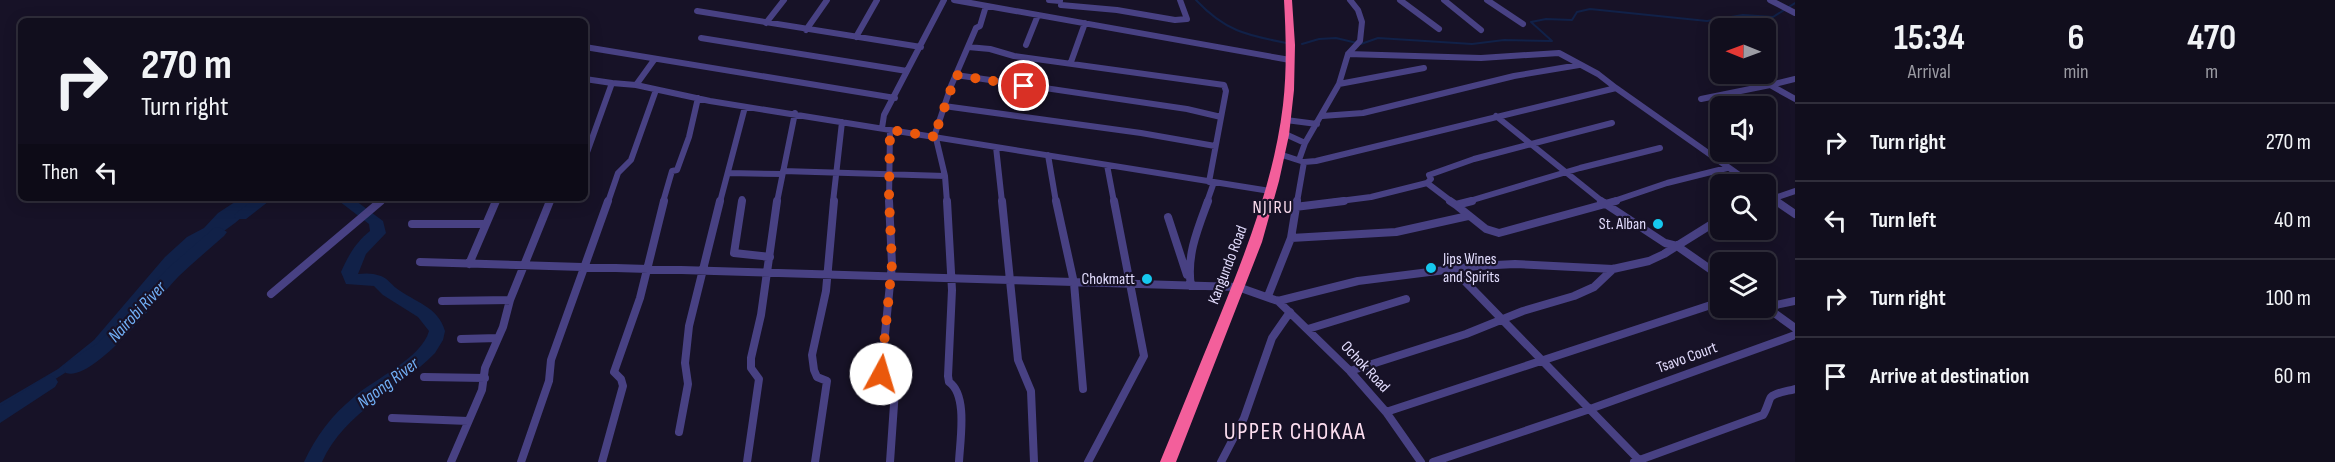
<!DOCTYPE html>
<style>
body{margin:0;font-family:"Sofia Sans Condensed",sans-serif;background:#1a1726;color:#f1f3f6;height:100vh;display:flex;flex-direction:column;font-size:22px;white-space:nowrap}
*{box-sizing:border-box;margin:0}
p{font-size:20px;color:#9c9ca4}
.icon{flex:none;width:33px;height:33px;fill:none;stroke:currentColor;stroke-width:2;stroke-linecap:round;stroke-linejoin:round}
.map{position:relative;flex:1;overflow:hidden}
.sheet{display:flex;flex-direction:column;background:#110e1d;width:540px}
.sheet>*{flex:none}
.banner{position:absolute;left:18px;top:18px;width:570px;height:183px;border-radius:9px;box-shadow:0 3px 15px #0003,0 0 0 2px #302e3b;background:#110e1d;color:#f1f3f6;overflow:hidden}
.needle{width:39px;rotate:271deg}
.controls{position:absolute;left:1710px;top:18px;display:grid;gap:12px}
.controls a{display:grid;place-items:center;width:66px;height:66px;border-radius:9px;background:#110e1d;box-shadow:0 3px 15px #0003,0 0 0 2px #302e3b;font-size:30px}
.pin{position:absolute;display:grid;place-items:center;width:51px;height:51px;color:#fff;margin:-26px;border:3px solid #fff;border-radius:50%;box-shadow:0 2px 6px #0007}
.me{position:absolute;width:66px;margin:-33px;rotate:6deg;stroke-linejoin:round;filter:drop-shadow(0 0 4px #0008)}
.turn{display:flex;align-items:center;gap:21px;height:126px;padding:0 24px;font-size:27px}
.turn .icon{width:78px;height:78px;stroke-width:2.5}
.turn b{display:block;font-size:42px;line-height:51px}
.then{display:flex;align-items:center;height:57px;padding:0 24px;background:#0003;gap:12px;font-size:22px}
.eta{display:flex;justify-content:space-evenly;align-items:center;height:102px;text-align:center}
.eta b{font-size:36px;font-weight:700;line-height:42px}
ul{padding:0;list-style:none}
li{display:flex;align-items:center;gap:18px;height:78px;padding:0 24px;border-top:2px solid #302e3b}
li div{flex:1}
li b{display:block;font-size:22px}
li em{font-style:normal}
main{display:flex;flex:1;min-height:0}
.map>svg:first-child{display:block}
</style>
<main>
<div class="map">
<svg width="1795" height="462" viewBox="0 0 1795 462">
<rect width="100%" height="100%" fill="#171227"/>
<!-- water -->
<path fill="#112148" d="M241,198H264L235,223L202,247L181,264L166,281L154,288L127,322L87,359L0,414V403L58,369L94,340L165,257L187,237L204,228L218,213Z"/>
<g fill="none" stroke-linecap="round" stroke-linejoin="round">
<!-- stream -->
<path stroke="#112148" stroke-width="2" d="M1196,0C1225,31 1246,35 1286,43
M1302,44L1319,39L1336,38L1361,44L1378,38L1472,44L1504,40L1552,41L1531,22L1546,19L1572,20L1577,12L1590,9L1707,21L1743,15L1773,17L1795,3"/>
<!-- river -->
<path fill="#112148" fill-rule="evenodd" d="M256,198H273L246,219H236L234,216L236,213Z
M335,198H352L383,221L386,233L366,254L358,274C366,273 373,273 381,276C388,279 391,284 396,288C414,302 438,306 445,331L443,340L435,353C398,391 345,411 322,462H304C316,436 332,415 354,397C374,379 422,358 429,331L418,317L383,295L374,286L346,284L341,272C348,256 356,242 370,231L369,224Z
M219,227L227,232L224,236C209,249 194,262 179,276C159,296 95,382 66,373L63,368L66,363L98,343L167,269L214,228Z
M49,375L55,377L58,382L55,387L0,423V406Z"/>
<!-- street-far1 -->
<path stroke="#484183" stroke-width="6" d="M954,0L1290,60
M1049,0L1060,1
M1400,0L1439,29
M1444,0L1481,30
M1487,0L1523,24
M1770,0L1795,13
M1061,5L1117,10L1175,20L1187,19L1180,0
M697,11L921,47
M766,23L784,0
M806,30L827,0
M856,37L877,0
M701,38L907,71
M1026,45L1038,15
M585,47L895,98
M968,47L990,49L1014,56L1224,85L1226,91L1209,182
M1071,62L1085,23
M956,75L1187,109L1221,117
M585,79L612,83
M1339,84L1424,68
M636,85L710,101L1270,191
M1770,85L1795,79
M1616,88L1752,184
M1701,99L1770,85L1795,99
M944,106L1141,133L1215,146
M1322,116L1363,113L1514,76L1579,65
M1496,116L1603,202
M1286,120L1317,124
M882,128L884,115L944,0
M1283,133L1305,143
M996,147L1002,202
M1279,154L1304,162L1316,161L1616,88L1598,74L1559,53L1481,58L1348,54
M1048,155L1056,202
M585,158L612,83L636,85L654,60
M1299,160L1305,143L1339,84L1348,54L1360,41L1362,22L1358,10L1350,0
M1107,165L1114,202
M783,171L945,176
M728,173L782,174
M1427,183L1431,179L1429,175L1474,159L1612,123
M1427,183L1452,202
M1766,194L1778,202
M1766,201L1795,191
M379,202L384,198
M495,202L497,198
M549,202L551,198
M608,202L618,173L631,160L656,90
M663,202L672,171L677,170L689,137L698,98
M720,202L745,107
M742,202V199
M777,202L795,113
M833,202L842,122
M889,202L890,130
M947,202L945,176L935,134L951,86L976,28L980,26L986,6
M1207,202L1214,182
M1297,202L1304,162
M1332,202L1371,197L1427,183
M1466,202L1580,168L1660,148
M1611,202L1667,183L1727,168"/>
<!-- street -->
<path stroke="#484183" stroke-width="8" d="M742,201L734,253L770,257
M889,201L892,264L881,374L893,384L895,390L890,462
M947,201L952,290L948,376L949,382C968,395 960,440 959,462
M1002,201L1018,360L1031,391L1034,462
M1056,201L1074,283L1083,389
M1450,201L1456,205
M1472,201L1456,205L1486,229L1499,233L1616,201
M1601,201L1665,243L1677,246L1720,276
M1776,201L1795,214
M1295,207L1344,201
M1168,217L1187,275
M412,224H485
M1291,238L1396,232L1468,216
M420,262L1238,287L1278,301L1358,281L1477,266L1515,264L1613,269L1649,261L1664,254L1720,219
M469,264L496,201
M1453,269L1641,462
M1191,286C1186,256 1198,228 1208,201
M271,294L381,201
M1268,296L1291,238L1297,201
M442,301L510,300
M1278,301L1350,371L1386,412L1421,462
M1766,307L1795,328
M1766,307L1795,301
M1308,329L1406,299
M461,339L498,338
M1350,371L1466,334L1523,311L1574,296L1594,287L1613,269
M424,377L485,378
M1386,412L1720,302
M392,418L468,421
M679,432L688,384L685,363L689,326L720,201
M451,462L482,390L485,368L503,327L510,300L550,201
M521,462L549,381L551,360L608,201
M602,462L623,386L621,379L614,372L640,298L664,201
M747,462L759,379L751,368V358L761,315L777,201
M815,462L827,381L817,377L814,370L812,355L826,291L834,201
M1088,462L1144,356L1114,201
M1221,462L1244,418L1272,338L1290,312
M1433,462L1590,409L1795,335
M1634,462L1763,415C1767,409 1769,399 1771,397C1776,392 1789,391 1795,389"/>
<!-- highway -->
<path fill="#f35f9b" fill-rule="evenodd" d="M1284,0H1292L1295,45L1294,90L1289,135L1279,181L1262,242L1176,462H1160C1180,414 1199,366 1219,318C1247,249 1274,180 1283,105C1287,70 1286,35 1284,0Z"/>
</g>
<g fill="none" stroke-linecap="round" stroke-linejoin="round">
<!-- route -->
<path stroke="#ea580c" stroke-width="10" stroke-dasharray="0 18" d="M881,374L892,264L889,198L890,130L937,137L935,134L956,75L1024,86"/>
</g>
<!-- markers -->
<g fill="#16c8ee" stroke="#171227" stroke-width="2">
<circle cx="1658" cy="224" r="6"/>
<circle cx="1431" cy="268" r="6"/>
<circle cx="1147" cy="279" r="6"/>
</g>
<g text-anchor="middle" dominant-baseline="central" stroke-width="4.5" stroke-linejoin="round" paint-order="stroke">
<!-- poi labels -->
<g font-size="16" fill="#e1dbfc" stroke="#171227" text-anchor="end">
<text x="1646" y="224">St. Alban</text>
<text x="1443" y="259" text-anchor="start">Jips Wines<tspan x="1443" dy="18">and Spirits</tspan></text>
<text x="1135" y="279">Chokmatt</text>
</g>
<!-- street labels -->
<g font-size="16" fill="#e1dbfc" stroke="#171227">
<text transform="translate(1228 265) rotate(-69)">Kangundo Road</text>
<text transform="translate(1687 358) rotate(-20)">Tsavo Court</text>
<text transform="translate(1365 367) rotate(47)">Ochok Road</text>
</g>
<!-- neighbourhood labels -->
<g font-size="18" letter-spacing="1.5" fill="#fcddef" stroke="#171227">
<text x="1273" y="207">NJIRU</text>
</g>
<!-- water labels -->
<g font-size="18" font-style="italic" fill="#71aef4" stroke="#171227">
<text transform="translate(137 312) rotate(-47)">Nairobi River</text>
<text transform="translate(388 383) rotate(-37)">Ngong River</text>
</g>
<!-- near-quarter labels -->
<g font-size="24" letter-spacing="1.5" fill="#fcddef" stroke="#171227">
<text x="1295" y="431">UPPER CHOKAA</text>
</g>
</g>
</svg>
<div class="controls">
<a><svg class="needle" viewBox="-14 -14 28 28"><path d="M0-13l5 13h-10z" fill="#e53935"/><path d="M0 13l5-13h-10z" fill="#9c9ca4"/></svg></a>
<a><svg class="icon" aria-label="sound" viewBox="0 0 24 24"><path d="M4 9h4l5-4v14l-5-4H4zM17 9q2 3 0 6"/></svg></a>
<a><svg class="icon" aria-label="search" viewBox="0 0 24 24"><circle cx="10" cy="10" r="6"/><path d="M15 15l6 6"/></svg></a>
<a><svg class="icon" aria-label="layers" viewBox="0 0 24 24"><path d="M12 4l9 5-9 5-9-5zM3 14l9 5 9-5"/></svg></a>
</div>
<div class="pin" style="left:1024px;top:86px;background:#d93025"><svg class="icon" aria-label="arrive" viewBox="0 0 24 24"><path d="M6 21V4h12l-3 4 3 4H6"/></svg></div>
<svg class="me" style="left:881px;top:374px" viewBox="-20 -20 40 40"><circle r="19" fill="#fff"/><path d="M0-13L10 11 0 6-10 11z" fill="#ea580c"/></svg>
<div class="banner">
<div class="turn"><svg class="icon" aria-label="right" viewBox="0 0 24 24"><path d="M7 20v-9h11M14 6l5 5-5 5"/></svg><div><b>270 m</b>Turn right</div></div>
<div class="then">Then<svg class="icon" aria-label="left" viewBox="0 0 24 24"><path d="M17 20v-9H6M10 6l-5 5 5 5"/></svg></div>
</div>
</div>
<section class="sheet">
<div class="eta">
<div><b>15:34</b><p>Arrival</p></div>
<div><b>6</b><p>min</p></div>
<div><b>470</b><p>m</p></div>
</div>
<ul>
<li><svg class="icon" aria-label="right" viewBox="0 0 24 24"><path d="M7 20v-9h11M14 6l5 5-5 5"/></svg><div><b>Turn right</b></div><em>270 m</em></li>
<li><svg class="icon" aria-label="left" viewBox="0 0 24 24"><path d="M17 20v-9H6M10 6l-5 5 5 5"/></svg><div><b>Turn left</b></div><em>40 m</em></li>
<li><svg class="icon" aria-label="right" viewBox="0 0 24 24"><path d="M7 20v-9h11M14 6l5 5-5 5"/></svg><div><b>Turn right</b></div><em>100 m</em></li>
<li><svg class="icon" aria-label="arrive" viewBox="0 0 24 24"><path d="M6 21V4h12l-3 4 3 4H6"/></svg><div><b>Arrive at destination</b></div><em>60 m</em></li>
</ul>
</section>
</main>
